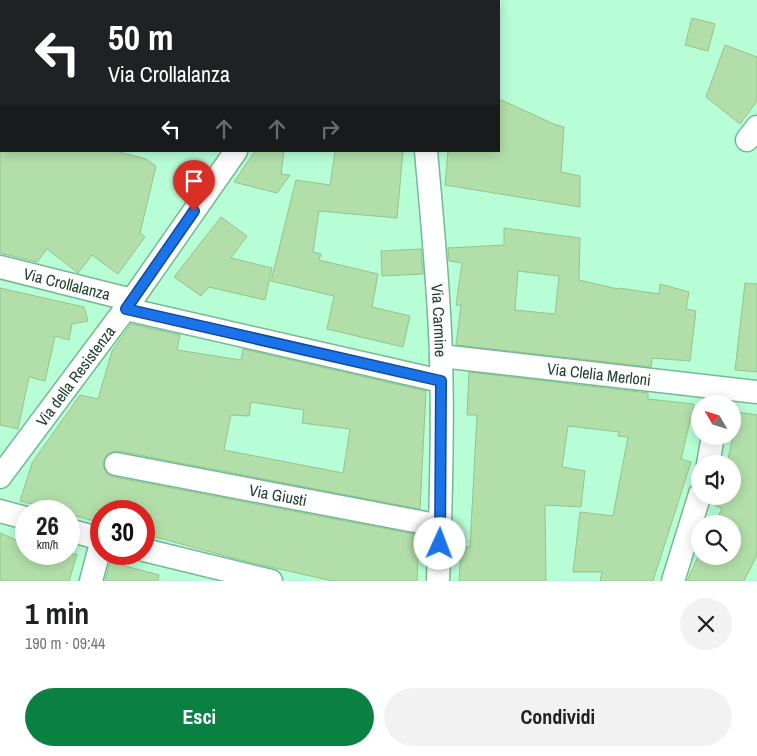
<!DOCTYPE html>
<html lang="it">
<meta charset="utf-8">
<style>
body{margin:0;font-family:"Archivo Narrow",sans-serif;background:#f2f2f2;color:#202124;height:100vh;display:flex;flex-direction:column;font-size:19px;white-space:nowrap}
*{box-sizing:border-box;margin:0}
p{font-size:16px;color:#757577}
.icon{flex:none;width:28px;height:28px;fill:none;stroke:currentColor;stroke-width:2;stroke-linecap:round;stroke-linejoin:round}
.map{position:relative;height:581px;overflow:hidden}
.drawer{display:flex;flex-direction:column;background:#fff;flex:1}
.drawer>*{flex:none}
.banner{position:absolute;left:0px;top:0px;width:500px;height:152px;box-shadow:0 2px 12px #0003;background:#202124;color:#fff;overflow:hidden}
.needle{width:32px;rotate:309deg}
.tools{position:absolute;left:691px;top:395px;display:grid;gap:10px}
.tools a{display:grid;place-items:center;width:50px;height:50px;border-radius:50%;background:#fff;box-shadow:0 2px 12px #0003;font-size:25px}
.speed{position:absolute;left:15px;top:500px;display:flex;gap:10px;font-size:25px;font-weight:700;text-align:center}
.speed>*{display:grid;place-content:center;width:65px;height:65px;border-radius:50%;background:#fff;box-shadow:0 2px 12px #0003;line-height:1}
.speed small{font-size:12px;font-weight:400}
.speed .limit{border:8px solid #d22;background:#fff;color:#111}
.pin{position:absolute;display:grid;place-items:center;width:42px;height:42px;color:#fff;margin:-51px -21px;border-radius:50% 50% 50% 0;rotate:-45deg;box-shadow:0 0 5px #0007}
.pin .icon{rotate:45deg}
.me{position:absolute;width:55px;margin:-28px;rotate:2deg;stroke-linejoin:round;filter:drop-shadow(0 0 4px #0008)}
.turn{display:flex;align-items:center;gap:18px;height:105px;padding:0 25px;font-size:22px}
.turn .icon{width:65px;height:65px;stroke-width:2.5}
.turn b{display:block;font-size:35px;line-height:42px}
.lanes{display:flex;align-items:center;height:48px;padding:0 25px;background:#0003;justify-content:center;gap:25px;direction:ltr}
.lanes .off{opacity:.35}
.round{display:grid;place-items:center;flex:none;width:52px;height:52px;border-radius:26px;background:#f2f2f2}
.summary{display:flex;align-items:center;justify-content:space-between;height:85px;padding:0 25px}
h1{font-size:30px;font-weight:800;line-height:38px}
.primary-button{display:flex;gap:10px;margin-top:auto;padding:10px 25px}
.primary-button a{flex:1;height:58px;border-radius:30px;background:#0b8043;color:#fff;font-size:20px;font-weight:800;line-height:58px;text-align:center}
.primary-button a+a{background:#f2f2f2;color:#202124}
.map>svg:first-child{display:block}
</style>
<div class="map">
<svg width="757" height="581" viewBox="0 0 757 581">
<rect width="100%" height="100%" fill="#b7fdd6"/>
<!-- building -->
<path fill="#b2dfa9" stroke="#96c28d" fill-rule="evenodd" d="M692,18L715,24L708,51L685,45Z
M725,45L757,57V101L740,124L706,97Z
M499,99L556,125L564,127L561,172L580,176V207L445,185L448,151H499Z
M0,151H115L146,159L156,166L140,233L145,237L118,274L92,255L78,273L47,249L37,262L0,253Z
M255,151H284L281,174L290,175L277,193L234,182Z
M335,151H403L397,218L319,211L313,252L321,254L319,260L378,274L372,307L410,316L403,347L327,329L334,296L271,281L296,180L330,185Z
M221,217L247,236L231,258L272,268L265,300L209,287L201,296L174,277Z
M504,228L580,238L579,280L618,289L619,288L659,294L660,284L689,292L686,309L696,311L690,361L652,358L651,367L456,345L461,305H456L462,263L449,261L448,248L504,245ZM518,271L559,276L555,314L515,310Z
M421,249L423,274L382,276L381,251Z
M745,283L757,284V372L735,370Z
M0,288L84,307L88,321L72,324L69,340L55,336L45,381L29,377L18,429L0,425Z
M131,324L180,335L177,350L241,360L243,349L426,391L420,509L118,451L112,452L106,455L103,462L104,468L107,474L114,477L419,535L417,581H333L248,562L144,534V511H101V523L69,514V511H59L20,501L32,463L80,395L98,399L112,351ZM251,402L304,410L302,423L350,429L343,473L224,450L231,415L249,416Z
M469,372L648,393V399L694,404L681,459L691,462L653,581H600L602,572H573L580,512L613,516L628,437L618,436L619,432L568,426L562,467L585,471L581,507L545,505L546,581H459L461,547H470L477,415H467Z
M738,412L757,415V555L744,581H687L700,552V556H732V524H714L722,509L715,505L720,496H732V471L736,464H727Z
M0,533L26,544V554H77L69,581H0Z
M110,562L159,575L158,581H105Z"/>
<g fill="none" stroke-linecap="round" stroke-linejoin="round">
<defs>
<g id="street">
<path d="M411,0V1"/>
<path d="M341,1L342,0"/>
<path d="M747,140L757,127"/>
<path id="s1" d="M426,151C432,219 439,288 441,356C443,431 441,506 438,581"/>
<path id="s2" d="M0,267L132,300"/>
<path d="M126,309L441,381"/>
<path id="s3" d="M441,356L757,392"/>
<path id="s4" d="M116,464L441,526"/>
<path d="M708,464L713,436"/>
<path id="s5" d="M0,477L132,300L236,151"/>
<path d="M0,511L26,518"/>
<path d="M69,530L101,539"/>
<path d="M144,550L271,581"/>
<path d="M91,581L101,543"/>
<path d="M673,581L700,494"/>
</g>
<path id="secondary" d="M29,1L30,0
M72,1L73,0
M0,38L1,37
M0,93L1,92"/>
</defs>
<!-- street casing -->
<use href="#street" stroke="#74b994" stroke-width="25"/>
<!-- secondary casing -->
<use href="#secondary" stroke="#74b994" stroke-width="30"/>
<!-- street -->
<use href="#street" stroke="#fff" stroke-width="22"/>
<!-- secondary -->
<use href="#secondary" stroke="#fff" stroke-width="28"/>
</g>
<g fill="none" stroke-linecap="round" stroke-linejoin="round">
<defs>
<path id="route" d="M194,211L126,309L441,381L440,544"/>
</defs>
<!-- route casing -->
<use href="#route" stroke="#114b97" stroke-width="12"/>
<!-- route -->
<use href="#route" stroke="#1a73e8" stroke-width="9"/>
</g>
<g text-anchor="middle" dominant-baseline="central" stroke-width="4.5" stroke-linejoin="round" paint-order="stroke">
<!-- street labels -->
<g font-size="16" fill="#223f30" stroke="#eefbf3">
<text stroke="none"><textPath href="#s2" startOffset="69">Via Crollalanza</textPath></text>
<text stroke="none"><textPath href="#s1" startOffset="170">Via Carmine</textPath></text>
<text stroke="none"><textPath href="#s3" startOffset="159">Via Clelia Merloni</textPath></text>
<text stroke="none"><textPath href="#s5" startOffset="126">Via della Resistenza</textPath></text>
<text stroke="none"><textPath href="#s4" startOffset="165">Via Giusti</textPath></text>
</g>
</g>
</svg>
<div class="tools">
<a><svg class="needle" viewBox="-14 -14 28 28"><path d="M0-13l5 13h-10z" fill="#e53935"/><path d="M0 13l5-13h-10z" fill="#757577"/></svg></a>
<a><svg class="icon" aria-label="sound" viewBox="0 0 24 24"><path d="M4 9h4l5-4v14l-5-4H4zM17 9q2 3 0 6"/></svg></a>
<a><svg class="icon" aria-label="search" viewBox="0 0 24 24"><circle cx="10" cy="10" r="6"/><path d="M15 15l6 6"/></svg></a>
</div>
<div class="speed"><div>26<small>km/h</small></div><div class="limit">30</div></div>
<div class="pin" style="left:194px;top:211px;background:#d93025"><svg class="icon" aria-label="arrive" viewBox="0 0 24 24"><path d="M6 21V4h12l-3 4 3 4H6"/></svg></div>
<svg class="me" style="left:440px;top:544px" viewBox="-20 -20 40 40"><circle r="19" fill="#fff"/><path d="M0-13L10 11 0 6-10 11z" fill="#1a73e8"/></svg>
<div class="banner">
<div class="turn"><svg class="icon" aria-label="left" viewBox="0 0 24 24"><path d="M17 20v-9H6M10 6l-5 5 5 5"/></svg><div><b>50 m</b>Via Crollalanza</div></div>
<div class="lanes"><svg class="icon" aria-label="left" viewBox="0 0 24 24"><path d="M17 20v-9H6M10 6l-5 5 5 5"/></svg><svg class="icon off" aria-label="ahead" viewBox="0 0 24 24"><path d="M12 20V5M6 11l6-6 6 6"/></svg><svg class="icon off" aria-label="ahead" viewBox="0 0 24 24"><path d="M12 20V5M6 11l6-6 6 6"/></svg><svg class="icon off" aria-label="right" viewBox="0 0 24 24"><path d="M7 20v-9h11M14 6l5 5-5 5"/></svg></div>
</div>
</div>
<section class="drawer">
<div class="summary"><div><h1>1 min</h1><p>190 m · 09:44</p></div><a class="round"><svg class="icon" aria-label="close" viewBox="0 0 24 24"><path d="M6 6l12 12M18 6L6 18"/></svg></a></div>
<div class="primary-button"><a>Esci</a><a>Condividi</a></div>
</section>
